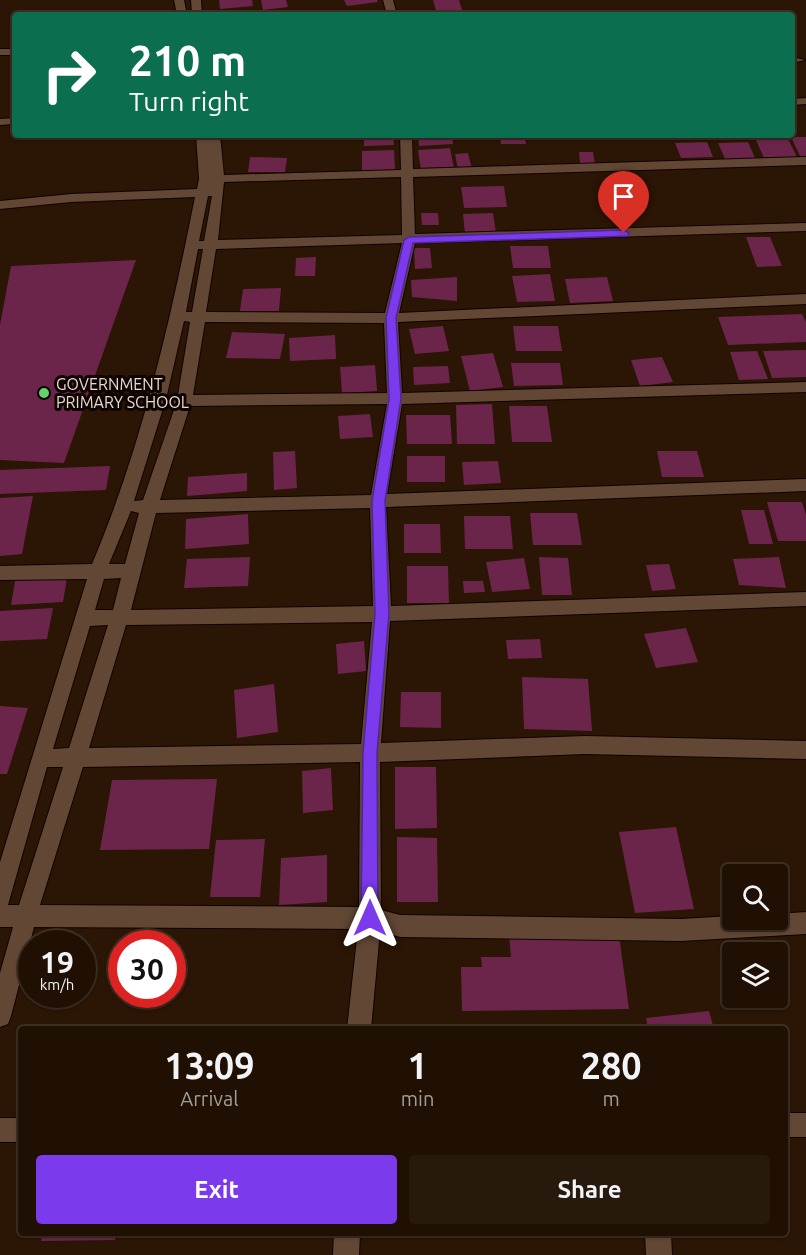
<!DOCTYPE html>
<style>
body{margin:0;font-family:Ubuntu,sans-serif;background:#28190d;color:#f1f3f6;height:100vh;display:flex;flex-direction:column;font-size:22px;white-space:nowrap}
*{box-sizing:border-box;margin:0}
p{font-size:20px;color:#a29d9a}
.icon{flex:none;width:33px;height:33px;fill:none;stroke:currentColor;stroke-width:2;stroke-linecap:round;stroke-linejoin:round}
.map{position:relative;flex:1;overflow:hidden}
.panel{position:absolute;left:18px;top:1026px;width:770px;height:210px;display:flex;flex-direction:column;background:#201003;border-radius:6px;box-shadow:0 2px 4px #0004,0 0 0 2px #3d3025}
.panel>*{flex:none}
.guide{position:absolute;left:12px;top:12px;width:783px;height:126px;border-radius:6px;box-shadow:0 2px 4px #0004,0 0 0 2px #3d3025;background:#0b6e4f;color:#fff;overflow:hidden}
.buttons{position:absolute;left:722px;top:864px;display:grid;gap:12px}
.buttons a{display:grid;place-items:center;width:66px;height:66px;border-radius:6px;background:#201003;box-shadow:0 2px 4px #0004,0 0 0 2px #3d3025;font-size:30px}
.speed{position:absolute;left:18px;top:930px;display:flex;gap:12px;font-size:30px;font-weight:700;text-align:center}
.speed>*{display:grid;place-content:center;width:78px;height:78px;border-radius:50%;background:#201003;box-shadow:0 2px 4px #0004,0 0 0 2px #3d3025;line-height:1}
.speed small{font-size:15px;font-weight:400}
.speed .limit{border:9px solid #d22;background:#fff;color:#111}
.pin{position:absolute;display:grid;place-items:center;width:51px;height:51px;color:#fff;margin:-62px -26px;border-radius:50% 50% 50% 0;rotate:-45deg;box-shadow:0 0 6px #0007}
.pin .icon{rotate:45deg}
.me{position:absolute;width:66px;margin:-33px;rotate:0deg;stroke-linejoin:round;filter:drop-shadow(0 0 4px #0008)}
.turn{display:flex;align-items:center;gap:21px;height:126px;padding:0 18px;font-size:27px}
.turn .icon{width:78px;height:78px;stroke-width:2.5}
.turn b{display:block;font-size:42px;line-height:51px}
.eta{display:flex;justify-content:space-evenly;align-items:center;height:102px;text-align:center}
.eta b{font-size:36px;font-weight:700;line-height:42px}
.primary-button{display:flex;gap:12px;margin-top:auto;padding:12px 18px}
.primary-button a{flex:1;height:69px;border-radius:6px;background:#7c3aed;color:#fff;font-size:24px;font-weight:700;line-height:69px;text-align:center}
.primary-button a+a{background:#28190d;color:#f1f3f6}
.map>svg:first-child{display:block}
</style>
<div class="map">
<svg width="806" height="1255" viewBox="0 0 806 1255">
<rect width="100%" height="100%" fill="#2b1504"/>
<!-- building -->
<path fill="#6c254a" d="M219,0H252L253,6L220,9Z
M261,0H286L288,7L263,10Z
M344,0H377L378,2L347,6Z
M433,0H459L463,13L437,14Z
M254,10L255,15H228V12Z
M364,135H393L394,145L364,146Z
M418,135H452L453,144L419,146Z
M500,135H524L526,144H501Z
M791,137H806V158H801Z
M788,139L797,157L764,158L756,140Z
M707,142L713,157L681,158L675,143Z
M748,142L755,158L725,159L718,143Z
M450,148L454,169L421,170L418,150Z
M394,150L395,170H362V151Z
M579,152H593L595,164L580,163Z
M468,153L472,169L458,170L455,154Z
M250,157L287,158L285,172H248Z
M504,186L507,207L464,208L461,187Z
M421,213H438L439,225H422Z
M493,213L496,233L465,234L463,214Z
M746,237H770L782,266L757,267Z
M510,246H548L551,268H513Z
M414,248H430L432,268L415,269Z
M316,257L315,276H295L296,258Z
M136,260L64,463L0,460V325L11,266Z
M550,274L555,301L517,302L512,276Z
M457,277V301L412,297L411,280Z
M607,277L613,301L570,303L565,279Z
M281,288L279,311H240L243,289Z
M802,314L806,322V342L728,345L718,317Z
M443,326L449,351L415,354L409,329Z
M513,326H558L562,351H516Z
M232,332L285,334L280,359L226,358Z
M335,335L336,359L290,361L289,338Z
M806,350V377L772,378L763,351Z
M757,351L768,379L739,380L730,352Z
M493,353L503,387L470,391L461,356Z
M662,357L673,382L640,386L631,360Z
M511,363H560L563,385L514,386Z
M375,365L377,391L342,393L340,367Z
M448,366L450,383L414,385L413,367Z
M492,404L495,444H457L456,405Z
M509,406H547L552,442H512Z
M370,414L373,437L340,439L338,416Z
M406,415H450L452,444H407Z
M295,451L297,488L274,490L273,452Z
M657,451H697L704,477H662Z
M407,456H445V482H407Z
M498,461L501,483L464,485L462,462Z
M110,466L106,490L0,494V470Z
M247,473V491L187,496L188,477Z
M33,496L22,554L0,556V498Z
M767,502H802L806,515V541H778Z
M741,510H764L773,544H749Z
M530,513H577L582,545H533Z
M248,514L249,544L185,549L186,519Z
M464,516H510L513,549H465Z
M404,524H440L441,553H404Z
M250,557L248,586L184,588L187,559Z
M539,557L568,558L572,595H542Z
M779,557L786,588L739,585L733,559Z
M524,558L530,589L492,592L486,562Z
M669,564L676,589L652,591L646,565Z
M407,566H448L449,603H407Z
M67,578L63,602L11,605L15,581Z
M463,581H483L485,592L464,593Z
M53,608L47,639L0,641V611Z
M686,628L698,662L656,668L644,634Z
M540,639L542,658L508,659L506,640Z
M364,641L366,671L338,674L336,644Z
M522,677L588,679L592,731L524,729Z
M274,684L278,732L237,738L234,690Z
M401,692H441V728L400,727Z
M0,706L28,708L7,774H0Z
M395,767H436L437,828L395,829Z
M331,768L333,810L303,813L302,771Z
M217,779L209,849L100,850L112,780Z
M676,827L694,909L635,913L619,832Z
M397,837L437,838L438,902H397Z
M265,839L260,897H210L216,840Z
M327,855V902L279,905L281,858Z
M619,935L629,1009L462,1011L461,967H482L481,957H511L509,936Z
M709,1011L714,1029H648L646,1018Z
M43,1233H116L115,1240L41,1241Z"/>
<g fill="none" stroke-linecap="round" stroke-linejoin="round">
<defs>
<path id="minor" d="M174,0H184L187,15H177Z
M191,0H201L202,15H192Z
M383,0H393L397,15H387Z
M0,49H15V55H0Z
M792,57L805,60L792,63Z
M806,98V104L792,105V99Z
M15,118V124L0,125V119Z
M196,135H208L211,175L208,135H220L224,175L401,170L400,135H412L413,169L806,157V165L413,177L415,234L806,223V231L415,243L399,313L806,294V304L398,322L402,393L806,382V392L402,404L387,494L806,479V491L386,507L391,606L806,592V606L390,621L381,743L585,736L806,741V759L585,754L380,762L381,910L400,915L681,919L732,916V920H777V914L806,912V934L681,941L400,937L380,931L371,1029H347L358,929L34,927L11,1016L8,1024L0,1027V973L13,927H0V862L87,579L0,580V566L92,564C142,446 170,322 195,197L71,202L0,209V201L71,194L197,189L199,179ZM401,177L402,235L218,240L224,182ZM208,196H212L204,241H199ZM402,243L385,313L206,312L216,249ZM198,249H203L192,312H186ZM184,321L190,322L178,395L169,397L166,401L169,405L175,407L143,500L134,501L166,399ZM205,322L384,323L387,393L193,395ZM387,404L371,495L160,500L190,406ZM370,508L373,606L131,610L156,513ZM131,511L139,513L125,564H109ZM121,578L113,610H95L104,579ZM372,622L361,744L89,748L126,625ZM108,625L69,748L53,749L90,626ZM360,762L359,907L40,905L83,767ZM47,767H63L19,905H8Z
M784,1113H806V1137H784Z
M0,1118H21V1142H0Z
M334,1233H360L359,1255H333Z
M645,1233H671L672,1255H646Z"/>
</defs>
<!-- minor casing -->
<use href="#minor" stroke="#120200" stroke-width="2"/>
<!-- minor -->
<use href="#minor" fill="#624735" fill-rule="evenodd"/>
</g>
<!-- route -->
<path fill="#7c3aed" stroke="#51269a" stroke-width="1.5" d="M624,230L629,233L628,236L413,243L396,318L401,399L385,501L389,614L377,753L378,918L375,924L370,927L364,924L361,918L363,753L375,614L372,501L389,399L386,318L404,240L409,237Z"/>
<!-- markers -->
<circle fill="#5fd56b" stroke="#0d0401" stroke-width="2" cx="44" cy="393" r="6"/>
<g text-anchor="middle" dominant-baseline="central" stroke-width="6" stroke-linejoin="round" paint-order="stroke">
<!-- poi labels -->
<g font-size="16" fill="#e8d8cd" stroke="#0d0401" text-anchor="start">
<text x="56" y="384">GOVERNMENT<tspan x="56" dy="18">PRIMARY SCHOOL</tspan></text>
</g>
</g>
</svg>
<div class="buttons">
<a><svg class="icon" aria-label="search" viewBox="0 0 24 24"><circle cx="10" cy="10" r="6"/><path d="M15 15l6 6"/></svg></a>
<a><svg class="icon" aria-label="layers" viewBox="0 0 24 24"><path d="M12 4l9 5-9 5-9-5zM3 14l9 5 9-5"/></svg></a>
</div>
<div class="speed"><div>19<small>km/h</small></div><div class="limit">30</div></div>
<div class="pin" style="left:624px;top:233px;background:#d93025"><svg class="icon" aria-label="arrive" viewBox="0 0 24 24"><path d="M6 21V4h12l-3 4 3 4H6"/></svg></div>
<svg class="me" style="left:370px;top:918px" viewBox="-20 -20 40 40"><path d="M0-17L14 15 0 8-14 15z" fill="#7c3aed" stroke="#fff" stroke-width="4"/></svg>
<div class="guide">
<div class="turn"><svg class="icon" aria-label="right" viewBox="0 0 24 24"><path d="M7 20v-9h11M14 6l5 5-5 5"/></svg><div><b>210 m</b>Turn right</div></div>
</div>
<section class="panel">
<div class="eta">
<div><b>13:09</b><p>Arrival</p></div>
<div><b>1</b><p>min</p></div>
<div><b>280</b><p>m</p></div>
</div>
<div class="primary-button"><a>Exit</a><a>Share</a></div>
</section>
</div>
